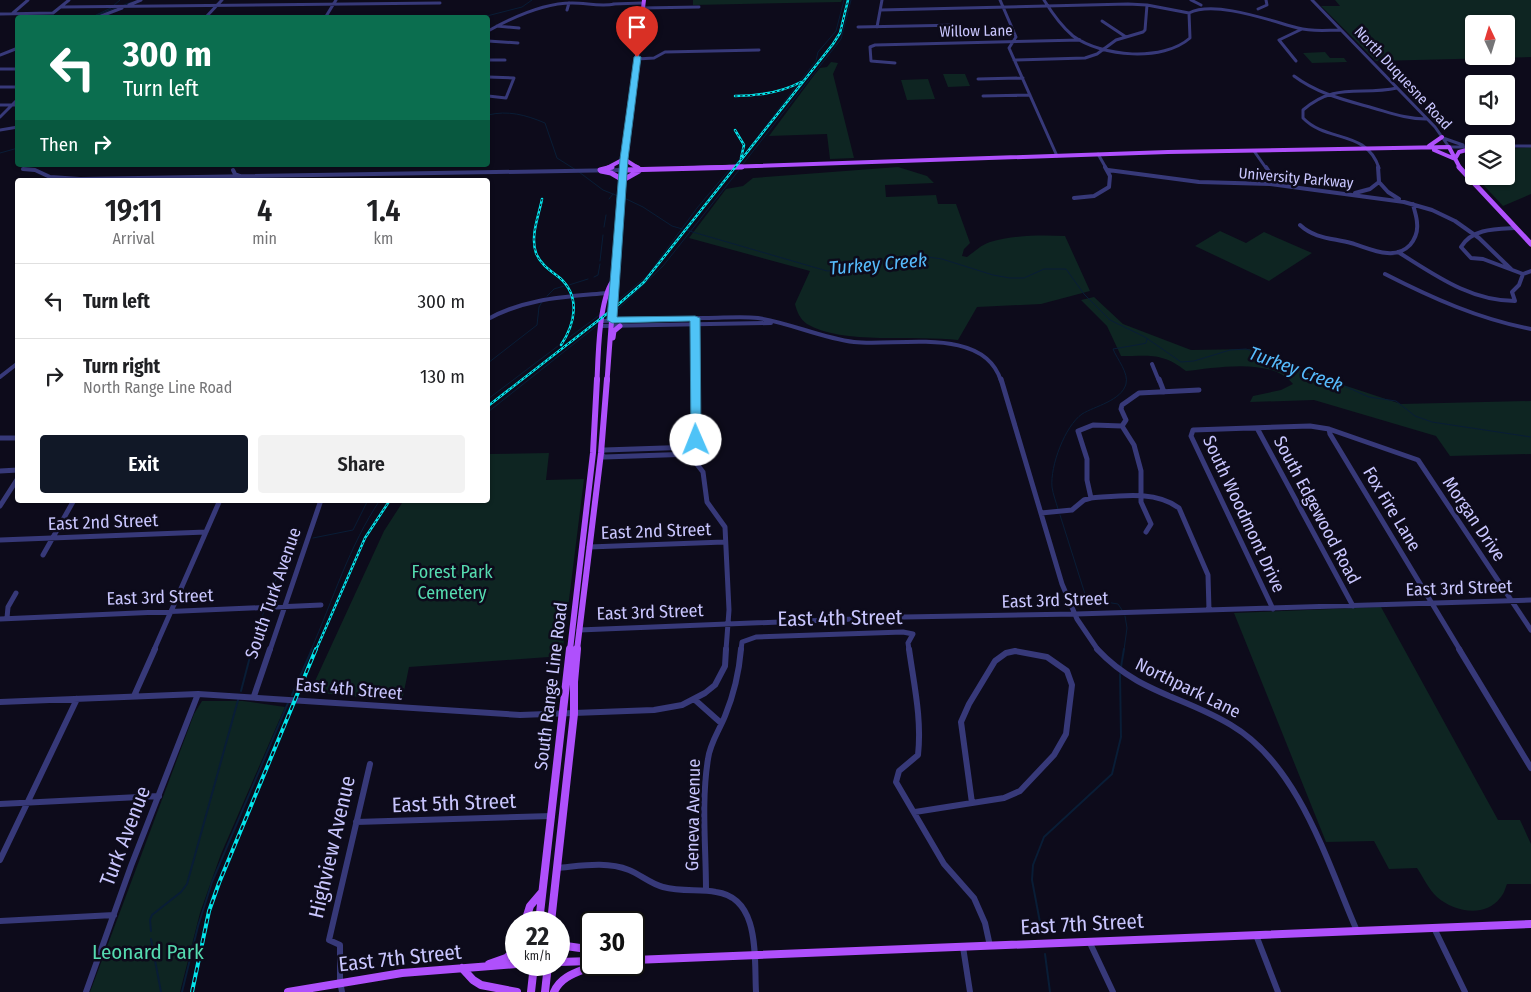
<!DOCTYPE html>
<style>
body{margin:0;font-family:"Fira Sans Condensed",sans-serif;background:#f2f2f2;color:#202124;height:100vh;display:flex;flex-direction:column;font-size:19px;white-space:nowrap}
*{box-sizing:border-box;margin:0}
p{font-size:16px;color:#757577}
.icon{flex:none;width:28px;height:28px;fill:none;stroke:currentColor;stroke-width:2;stroke-linecap:round;stroke-linejoin:round}
.map{position:relative;flex:1;overflow:hidden}
.drawer{position:absolute;left:15px;top:178px;width:475px;height:325px;display:flex;flex-direction:column;background:#fff;border-radius:5px;box-shadow:0 1px 4px #0004}
.drawer>*{flex:none}
.guide{position:absolute;left:15px;top:15px;width:475px;height:152px;border-radius:5px;box-shadow:0 1px 4px #0004;background:#0b6e4f;color:#fff;overflow:hidden}
.needle{width:32px;rotate:356deg}
.buttons{position:absolute;left:1465px;top:15px;display:grid;gap:10px}
.buttons a{display:grid;place-items:center;width:50px;height:50px;border-radius:5px;background:#fff;box-shadow:0 1px 4px #0004;font-size:25px}
.speed{position:absolute;left:505px;top:911px;display:flex;gap:10px;font-size:25px;font-weight:700;text-align:center}
.speed>*{display:grid;place-content:center;width:65px;height:65px;border-radius:50%;background:#fff;box-shadow:0 1px 4px #0004;line-height:1}
.speed small{font-size:12px;font-weight:400}
.speed .limit{border:2px solid #111;border-radius:8px;background:#fff;color:#111}
.pin{position:absolute;display:grid;place-items:center;width:42px;height:42px;color:#fff;margin:-51px -21px;border-radius:50% 50% 50% 0;rotate:-45deg;box-shadow:0 0 5px #0007}
.pin .icon{rotate:45deg}
.me{position:absolute;width:55px;margin:-28px;rotate:359deg;stroke-linejoin:round;filter:drop-shadow(0 0 4px #0008)}
.turn{display:flex;align-items:center;gap:18px;height:105px;padding:0 25px;font-size:22px}
.turn .icon{width:65px;height:65px;stroke-width:2.5}
.turn b{display:block;font-size:35px;line-height:42px}
.then{display:flex;align-items:center;height:48px;padding:0 25px;background:#0003;gap:10px;font-size:19px}
.eta{display:flex;justify-content:space-evenly;align-items:center;height:85px;text-align:center}
.eta b{font-size:30px;font-weight:600;line-height:35px}
.cta{display:flex;gap:10px;margin-top:auto;padding:10px 25px}
.cta a{flex:1;height:58px;border-radius:5px;background:#111827;color:#fff;font-size:20px;font-weight:600;line-height:58px;text-align:center}
.cta a+a{background:#f2f2f2;color:#202124}
ul{padding:0;list-style:none}
li{display:flex;align-items:center;gap:15px;height:75px;padding:0 25px;border-top:1px solid #e0e0e0}
li div{flex:1}
li b{display:block;font-size:19px}
li em{font-style:normal}
.map>svg:first-child{display:block}
</style>
<div class="map">
<svg width="1531" height="992" viewBox="0 0 1531 992">
<rect width="100%" height="100%" fill="#0d0b1b"/>
<!-- green -->
<path fill="#0e2522" fill-rule="evenodd" d="M693,0H842L841,2L693,5Z
M1335,0H1531V57L1376,61L1321,6H1340ZM1474,24H1506V56H1474Z
M1325,52L1330,58H1344L1347,62L1312,63L1303,53Z
M831,62L838,63L833,74L854,158L830,159L827,134L769,136L815,74L820,68L827,67Z
M943,74H965L970,86L948,87Z
M928,79L935,99L907,100L901,80Z
M1531,147V194L1503,206L1475,176H1506V149Z
M898,167L927,176L934,183L885,185L886,197L936,195L938,204H956L970,243L964,249L962,256L967,257C974,252 981,245 990,242C1013,235 1041,235 1065,236L1090,291L1041,304L977,307L958,340C917,335 841,345 807,324C800,319 797,312 795,304L810,271L689,238L726,189L743,186L753,178Z
M1220,231L1246,243L1264,232L1312,253L1269,281L1195,246Z
M1094,297L1123,324L1191,350L1252,349L1313,375L1401,404L1531,401V454L1450,456L1436,436L1314,400L1250,402L1253,396L1281,390L1293,384C1272,357 1215,368 1186,371C1162,352 1149,356 1121,356L1107,326L1081,300Z
M549,453L546,480L584,479L562,656L409,667L402,701L310,692L384,531L404,500H488V454Z
M1381,607L1498,820H1520L1531,844V884H1507C1505,889 1504,894 1500,898C1485,918 1454,912 1437,897C1429,890 1423,877 1417,868L1389,869L1374,841L1326,842L1234,613Z
M202,701H243L285,707L221,854L200,913L180,992H90L194,714Z"/>
<g fill="none" stroke-linecap="round" stroke-linejoin="round">
<!-- stream-far1 -->
<path stroke="#091d36" stroke-width="1" d="M124,5L132,2
M113,6L120,0
M96,15L111,8
M90,18L118,7
M479,18L522,7L532,0
M800,81L816,61L818,52L836,31L844,0
M488,115C508,110 526,115 545,123L557,158L576,170
M746,152L797,85
M0,153L18,148
M743,164L841,39L851,0
M734,166L740,159
M579,172L603,190L618,196
M622,197L643,207L672,226L827,271L840,270L865,263L907,265L928,257L942,259L993,275L1010,278H1024L1044,269H1066L1084,294L1110,320L1145,337L1181,362L1194,361L1230,350L1246,349L1275,358L1301,374L1322,376L1369,397L1396,401L1415,416L1432,422L1531,437
M609,199L613,194
M604,227L606,215
M600,261L603,235
M594,277L598,275L600,264
M569,285L588,279
M547,296L554,289L564,286
M616,302L647,276L697,208L730,169
M608,308L610,307
M616,311L663,266L739,170
M607,318L609,316
M567,339L601,314
M488,363L537,325L539,307L542,302
M488,399L558,346
M488,412L599,324
M1058,509C1056,502 1053,494 1052,487C1050,466 1065,426 1082,414C1095,406 1121,401 1126,384C1129,373 1117,359 1113,349L1142,344L1146,343L1147,339
M1060,515L1085,594L1093,600L1118,604L1122,610
M313,538L353,530L368,500
M267,604L278,574L296,546L300,543
M251,650L264,611
M311,650C333,600 349,546 380,500
M1124,650L1127,628L1125,616"/>
<!-- stream -->
<path stroke="#091d36" stroke-width="2" d="M1121,667L1124,649
M241,691L252,649
M292,695L312,649
M151,931L150,920L152,915L181,892L187,884L238,700
M1042,933L1032,880L1033,865L1044,837L1112,774L1121,737L1120,674
M151,939L161,992
M1045,954L1050,992
M182,992L198,926L212,882L288,703"/>
<!-- minor-far3 -->
<path stroke="#373979" stroke-width="3" d="M1000,0L1016,37L1009,48L1057,156
M1044,0C1052,13 1061,26 1073,36C1102,57 1163,62 1190,38L1189,13C1215,0 1271,21 1298,28C1312,32 1327,30 1341,30
M1191,0L1201,5
M1312,0L1435,127L1449,147H1474
M613,4L643,3
M129,5L141,0
M61,7L440,3
M642,8L699,7
M1258,9L1267,5L1266,0
M567,10L569,3
M880,10L1128,4L1147,5L1189,13
M13,13L28,0
M0,14L53,13L69,0
M96,18L122,8
M205,18L222,0
M325,18L336,0
M376,18H414
M1102,21L1126,37
M497,26L519,28
M858,27L961,25
M877,27L882,0
M488,31C513,17 543,3 572,3C587,3 600,7 615,4
M488,41L518,43
M0,55L18,48
M637,59L654,58L665,52L759,50
M488,60H505
M1014,60L1085,58L1097,54L1116,40L1143,32L1145,30L1147,5
M1296,61L1279,40L1302,29
M895,63L871,61L870,47L875,45L1080,40
M0,69H18
M1294,76C1318,94 1345,100 1373,108C1391,113 1407,119 1426,119
M488,77L514,78L506,98L488,96
M978,79L1023,78
M0,87H18
M983,96L1030,95
M0,105H18
M0,117L18,99
M0,130L18,127
M1443,138L1463,145
M1506,146H1531
M1254,151L1266,168
M1098,154L1106,168
M1379,168C1366,129 1327,143 1303,118V110C1335,82 1360,96 1397,88"/>
<!-- minor-far2 -->
<path stroke="#373979" stroke-width="4" d="M1266,167L1270,173L1272,184
M23,169L35,170L50,177L80,179L623,170
M233,170L235,174L240,176
M1108,170L1199,182L1270,184L1404,202L1432,210L1455,221L1479,238L1511,269
M1379,182L1388,192L1399,199
M1355,193L1370,189L1379,182L1378,167
M1074,198L1094,196L1109,187L1110,176L1105,167
M1300,225C1315,239 1333,238 1351,243C1369,248 1394,262 1410,245C1415,239 1418,231 1417,223C1417,217 1414,210 1413,204
M1516,228C1497,229 1472,228 1461,247L1471,258L1483,259L1523,274
M1398,252C1435,275 1470,301 1515,301L1512,292L1519,285L1523,274L1531,271
M1385,274C1432,298 1479,319 1531,329
M695,318L696,381
M488,319C526,298 565,297 607,293
M603,321C637,320 671,318 705,318C723,318 741,316 758,318C791,323 821,338 854,342C896,347 984,325 1001,381
M602,326L771,323
M1152,364L1159,381
M0,377L18,363"/>
<!-- minor-far1 -->
<path stroke="#373979" stroke-width="5" d="M696,379V440L694,454L696,463L703,472L707,502L725,527L729,610L726,650
M1001,379L1062,584L1077,619L1098,650
M1159,379L1164,392
M1122,426L1134,445L1141,471V502L1151,524L1146,532
M1122,426L1126,420L1121,409L1122,405L1139,393L1199,390
M1257,428L1353,606
M1329,429L1330,434L1460,650
M0,438H18
M694,447L604,450L601,453L604,457L694,454
M0,471L18,470
M1091,498L1087,480V459L1078,431L1093,425L1122,426
M0,506L18,478
M1041,513L1072,510L1084,500L1091,498C1119,496 1155,490 1179,508L1208,575L1209,610
M0,540L206,532
M589,547L724,542
M43,555L74,500
M1273,609L1191,436L1193,430L1310,426L1329,429L1418,460L1531,630
M7,618L8,607L16,593
M0,619L321,605
M579,630L904,617L1076,614L1531,600
M154,650L220,500
M270,650L321,500
M741,650L742,642L756,637L903,632L913,634L908,643L909,650"/>
<!-- minor -->
<path stroke="#373979" stroke-width="6" d="M909,649C914,685 922,719 918,755L899,771L896,782L944,864L974,898L985,923L990,946
M1097,649C1138,693 1183,696 1231,725C1299,765 1327,862 1357,931
M1459,649L1531,768
M1015,651L1047,657L1067,671L1072,685L1066,734L1054,755L1020,791L1004,798L972,803L961,722L969,704L995,661L1006,653Z
M134,696L155,649
M254,696L270,649
M694,699L721,723
M0,702L198,694L520,715L654,710L682,705L705,693L715,685L725,666L726,649
M0,804L159,796
M915,812L972,803
M356,822L552,816
M0,860L77,699
M557,868C581,866 606,861 629,870C641,875 651,884 663,887C681,892 699,889 716,892C761,898 754,959 756,992
M706,890C706,847 701,802 708,759C710,743 719,731 725,716C734,694 739,673 741,649
M0,921L114,915
M1434,928L1465,992
M1256,935L1278,992
M1089,941L1113,992
M963,947L970,992
M86,992L131,866L198,694
M342,992L340,981V945L329,940L370,764"/>
<!-- major-far3 -->
<path stroke="#af50fc" stroke-width="4" d="M1429,146L1442,137
M1434,150L1455,159L1459,152L1474,148
M607,168L624,159L638,168
M623,168L644,0
M694,168L1168,152L1449,147L1460,168"/>
<!-- major-far2 -->
<path stroke="#af50fc" stroke-width="5" d="M636,167L638,168
M1459,167L1531,244
M600,170L612,167
M623,170L742,167
M601,171L611,173L623,180L639,171
M613,338L614,331L620,326
M597,381C598,357 599,299 613,281
M607,381L623,167"/>
<!-- major-far1 -->
<path stroke="#af50fc" stroke-width="6" d="M570,650L593,453L597,379
M577,650L601,453L607,379"/>
<!-- major -->
<path stroke="#af50fc" stroke-width="8" d="M525,922L530,906L542,892
M539,922L570,649
M551,922L574,714V682L577,649
M559,945L587,949L591,952
M634,960L1531,924
M559,962L591,961
M489,964L506,958L516,950
M462,968L473,980L481,985L517,992
M288,992L402,973L516,964
M531,992L534,965
M545,992L548,965
M554,992C561,975 579,972 595,965"/>
<defs>
<path id="rail-far1" d="M735,96C758,96 780,93 801,82
M735,130L744,145L741,158
M542,199C539,215 530,236 536,253C540,264 551,271 560,278C581,297 575,324 561,345
M488,406L613,309L644,282L833,44L840,33L848,0
M316,650L365,538L390,500"/>
<path id="rail" d="M192,992L209,911L219,883L316,649"/>
</defs>
<!-- rail-far1 casing -->
<use href="#rail-far1" stroke="#04e5ec" stroke-width="2.5"/>
<!-- rail casing -->
<use href="#rail" stroke="#04e5ec" stroke-width="4"/>
<!-- rail-far1 -->
<use href="#rail-far1" stroke="#0d0b1b" stroke-width="1" stroke-dasharray="2.5" stroke-linecap="butt"/>
<!-- rail -->
<use href="#rail" stroke="#0d0b1b" stroke-width="2" stroke-dasharray="5" stroke-linecap="butt"/>
</g>
<!-- route -->
<path fill="#4fc3f7" stroke="#337fa1" d="M637,55L641,57L628,159L617,317L695,316L700,318L701,440L696,443L691,440L690,321L612,323L607,320L620,159L634,57Z"/>
<g text-anchor="middle" dominant-baseline="central" stroke-width="5" stroke-linejoin="round" paint-order="stroke">
<!-- far-street labels -->
<g font-size="15" fill="#c9c6fe" stroke="#0d0b1b">
<text transform="translate(976 31) rotate(-1)">Willow Lane</text>
<text transform="translate(1403 78) rotate(47)">North Duquesne Road</text>
<text transform="translate(1296 178) rotate(5)">University Parkway</text>
</g>
<!-- street labels -->
<g font-size="18" fill="#c9c6fe" stroke="#0d0b1b">
<text transform="translate(1392 509) rotate(59)">Fox Fire Lane</text>
<text transform="translate(1317 510) rotate(62)">South Edgewood Road</text>
<text transform="translate(1244 514) rotate(65)">South Woodmont Drive</text>
<text transform="translate(1474 519) rotate(56)">Morgan Drive</text>
<text transform="translate(103 522) rotate(-2)">East 2nd Street</text>
<text transform="translate(656 531) rotate(-2)">East 2nd Street</text>
<text transform="translate(1459 588) rotate(-2)">East 3rd Street</text>
<text transform="translate(273 593) rotate(-71)">South Turk Avenue</text>
<text transform="translate(160 597) rotate(-2)">East 3rd Street</text>
<text transform="translate(1055 600) rotate(-2)">East 3rd Street</text>
<text transform="translate(650 612) rotate(-2)">East 3rd Street</text>
<text transform="translate(551 686) rotate(-83)">South Range Line Road</text>
<text transform="translate(1188 688) rotate(26)">Northpark Lane</text>
<text transform="translate(349 689) rotate(5)">East 4th Street</text>
<text transform="translate(693 815) rotate(-89)">Geneva Avenue</text>
</g>
<!-- park labels -->
<g font-size="18" fill="#55dbb0" stroke="#0d0b1b">
<text x="452" y="572">Forest Park<tspan x="452" dy="21">Cemetery</tspan></text>
</g>
<!-- water labels -->
<g font-size="19" font-style="italic" fill="#56bbfc" stroke="#0d0b1b">
<text transform="translate(878 264) rotate(-5)">Turkey Creek</text>
<text transform="translate(1296 369) rotate(20)">Turkey Creek</text>
</g>
<!-- near-street labels -->
<g font-size="21" fill="#c9c6fe" stroke="#0d0b1b">
<text transform="translate(840 618) rotate(-1)">East 4th Street</text>
<text transform="translate(454 803) rotate(-2)">East 5th Street</text>
<text transform="translate(125 836) rotate(-69)">Turk Avenue</text>
<text transform="translate(332 847) rotate(-77)">Highview Avenue</text>
<text transform="translate(1082 924) rotate(-3)">East 7th Street</text>
<text transform="translate(400 958) rotate(-6)">East 7th Street</text>
</g>
<!-- near-park labels -->
<g font-size="21" fill="#55dbb0" stroke="#0d0b1b">
<text x="148" y="952">Leonard Park</text>
</g>
</g>
</svg>
<div class="buttons">
<a><svg class="needle" viewBox="-14 -14 28 28"><path d="M0-13l5 13h-10z" fill="#e53935"/><path d="M0 13l5-13h-10z" fill="#757577"/></svg></a>
<a><svg class="icon" aria-label="sound" viewBox="0 0 24 24"><path d="M4 9h4l5-4v14l-5-4H4zM17 9q2 3 0 6"/></svg></a>
<a><svg class="icon" aria-label="layers" viewBox="0 0 24 24"><path d="M12 4l9 5-9 5-9-5zM3 14l9 5 9-5"/></svg></a>
</div>
<div class="speed"><div>22<small>km/h</small></div><div class="limit">30</div></div>
<div class="pin" style="left:637px;top:57px;background:#d93025"><svg class="icon" aria-label="arrive" viewBox="0 0 24 24"><path d="M6 21V4h12l-3 4 3 4H6"/></svg></div>
<svg class="me" style="left:696px;top:440px" viewBox="-20 -20 40 40"><circle r="19" fill="#fff"/><path d="M0-13L10 11 0 6-10 11z" fill="#4fc3f7"/></svg>
<div class="guide">
<div class="turn"><svg class="icon" aria-label="left" viewBox="0 0 24 24"><path d="M17 20v-9H6M10 6l-5 5 5 5"/></svg><div><b>300 m</b>Turn left</div></div>
<div class="then">Then<svg class="icon" aria-label="right" viewBox="0 0 24 24"><path d="M7 20v-9h11M14 6l5 5-5 5"/></svg></div>
</div>
<section class="drawer">
<div class="eta">
<div><b>19:11</b><p>Arrival</p></div>
<div><b>4</b><p>min</p></div>
<div><b>1.4</b><p>km</p></div>
</div>
<ul>
<li><svg class="icon" aria-label="left" viewBox="0 0 24 24"><path d="M17 20v-9H6M10 6l-5 5 5 5"/></svg><div><b>Turn left</b></div><em>300 m</em></li>
<li><svg class="icon" aria-label="right" viewBox="0 0 24 24"><path d="M7 20v-9h11M14 6l5 5-5 5"/></svg><div><b>Turn right</b><p>North Range Line Road</p></div><em>130 m</em></li>
</ul>
<div class="cta"><a>Exit</a><a>Share</a></div>
</section>
</div>
